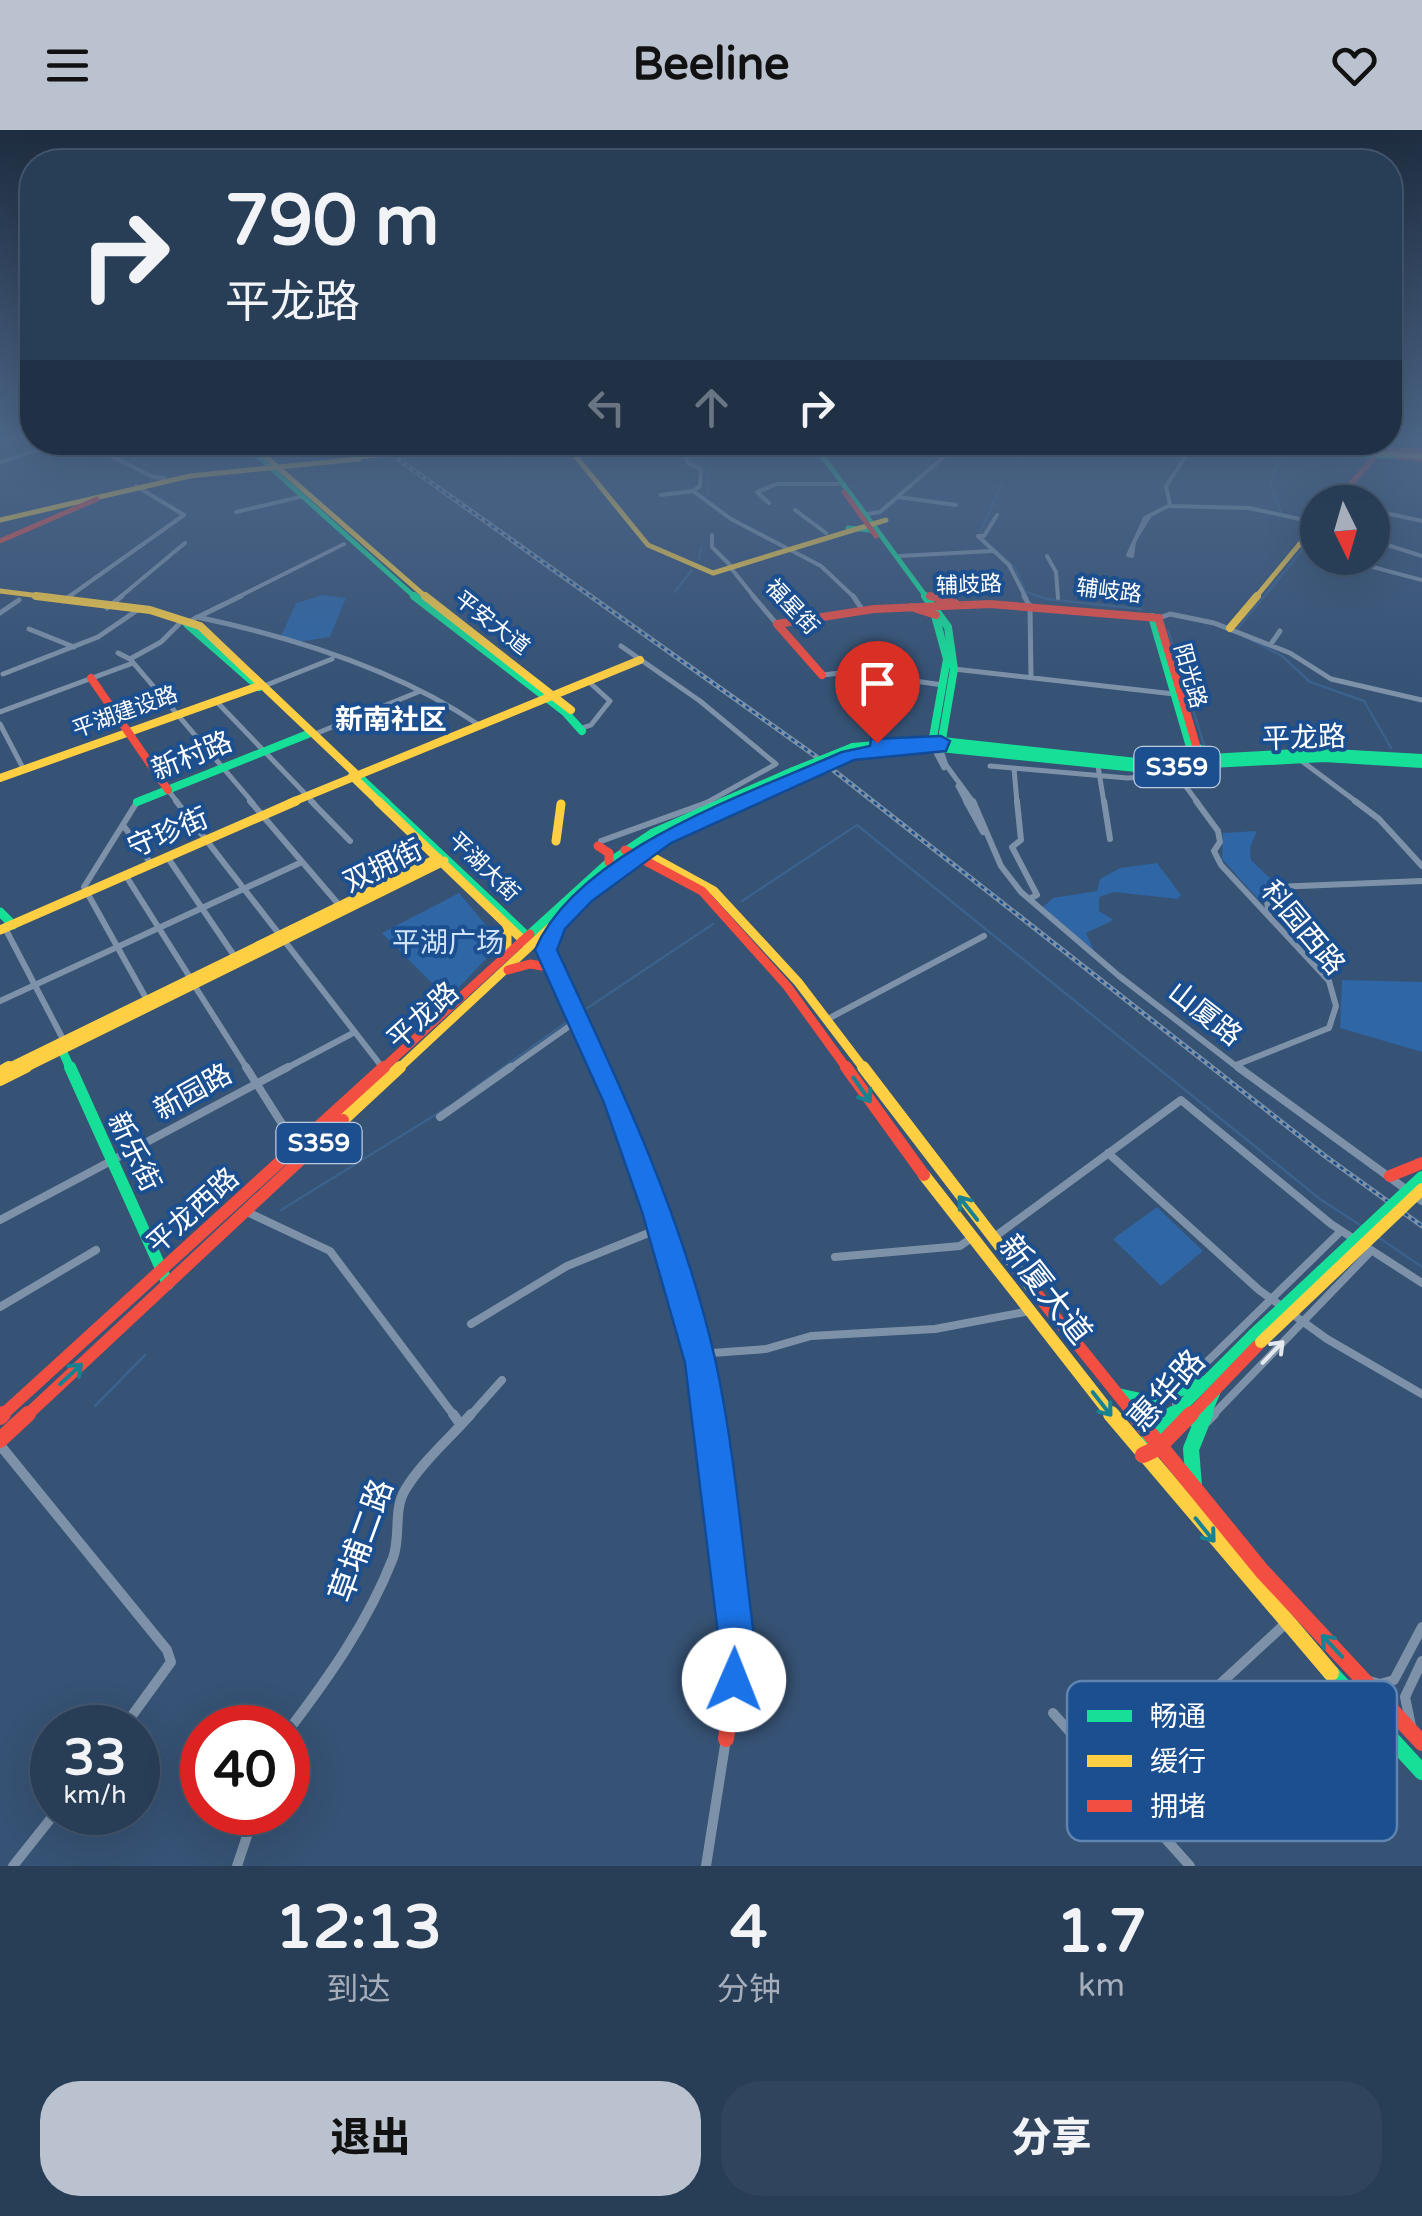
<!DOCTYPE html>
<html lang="zh">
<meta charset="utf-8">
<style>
body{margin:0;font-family:"Varela Round","Noto Sans SC",sans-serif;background:#30455d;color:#f1f3f6;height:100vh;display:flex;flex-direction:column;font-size:38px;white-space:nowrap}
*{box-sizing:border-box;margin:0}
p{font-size:32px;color:#a5aeba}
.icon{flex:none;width:55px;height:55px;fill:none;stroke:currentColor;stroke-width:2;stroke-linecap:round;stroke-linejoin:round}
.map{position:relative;height:1736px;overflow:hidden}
.details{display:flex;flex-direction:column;background:#283e57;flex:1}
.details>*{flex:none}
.top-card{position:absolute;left:20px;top:20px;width:1382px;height:305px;border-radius:40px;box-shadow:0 10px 40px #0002,0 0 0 2px #44576d;background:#283e57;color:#f1f3f6;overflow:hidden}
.needle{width:65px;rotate:175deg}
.fabs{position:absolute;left:1300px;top:355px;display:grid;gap:20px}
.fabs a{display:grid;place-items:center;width:90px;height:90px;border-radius:50%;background:#283e57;box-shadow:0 10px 40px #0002,0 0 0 2px #44576d;font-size:50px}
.speed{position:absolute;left:30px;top:1575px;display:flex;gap:20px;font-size:50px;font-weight:700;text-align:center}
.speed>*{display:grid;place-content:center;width:130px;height:130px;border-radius:50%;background:#283e57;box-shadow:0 10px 40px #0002,0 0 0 2px #44576d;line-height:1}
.speed small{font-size:25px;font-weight:400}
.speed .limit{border:15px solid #d22;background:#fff;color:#111}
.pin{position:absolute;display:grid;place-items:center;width:85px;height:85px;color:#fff;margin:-102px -42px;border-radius:50% 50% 50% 0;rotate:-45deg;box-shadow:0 0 10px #0007}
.pin .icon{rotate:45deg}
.me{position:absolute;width:110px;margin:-55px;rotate:1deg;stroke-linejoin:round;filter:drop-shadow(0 0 8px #0008)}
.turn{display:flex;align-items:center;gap:35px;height:210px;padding:0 40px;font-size:45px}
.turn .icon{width:130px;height:130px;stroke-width:2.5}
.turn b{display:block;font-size:70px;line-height:85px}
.lanes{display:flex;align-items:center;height:95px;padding:0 40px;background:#0003;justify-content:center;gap:50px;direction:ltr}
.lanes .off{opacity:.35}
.eta{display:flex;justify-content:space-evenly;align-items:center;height:170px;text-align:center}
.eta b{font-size:60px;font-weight:800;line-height:70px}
.action{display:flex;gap:20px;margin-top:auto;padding:20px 40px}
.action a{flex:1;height:115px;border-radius:40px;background:#b9c2ce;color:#111;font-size:40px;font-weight:800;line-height:115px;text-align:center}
.action a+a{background:#30455d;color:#f1f3f6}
header{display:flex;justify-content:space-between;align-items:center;height:130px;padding:0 40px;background:#b9c2ce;color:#111;font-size:45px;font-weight:800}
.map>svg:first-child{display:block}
</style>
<header><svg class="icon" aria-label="menu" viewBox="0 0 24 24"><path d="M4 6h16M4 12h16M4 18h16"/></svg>Beeline<svg class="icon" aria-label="heart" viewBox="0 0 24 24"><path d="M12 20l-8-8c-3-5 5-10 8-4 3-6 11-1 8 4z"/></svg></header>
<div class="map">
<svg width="1422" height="1736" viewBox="0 0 1422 1736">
<rect width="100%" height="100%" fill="#365274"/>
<!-- green -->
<path fill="#2f66a5" d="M323,465L346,468L330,507L297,512L281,506L296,473Z
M1257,701L1250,717L1251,730L1272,750L1289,753L1263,757L1259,770L1222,729L1223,703Z
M1157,733L1181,765L1178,769L1114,762L1099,767V781L1114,790L1086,803L1094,821L1043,777L1053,768L1097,761L1100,749L1120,738Z
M459,763L501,813L448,869L382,803Z
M1342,850L1422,852V922L1340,898Z
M1157,1077L1203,1121L1161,1156L1113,1109Z"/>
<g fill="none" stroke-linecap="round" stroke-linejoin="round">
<!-- stream -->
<path stroke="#3b618d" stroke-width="2.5" d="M1280,331L1270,354L1282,384
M694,334L709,338L708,365L697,371
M1342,372L1372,334
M980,403L1001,355
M992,417L1015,438L1026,462L1046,469L1141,479
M699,430L701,417
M675,462L692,440
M1238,498L1318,401
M1168,500L1205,618
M1247,508L1282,526L1310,552L1364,571L1391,618
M742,771L857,695L1320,1069L1363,1097
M583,881L713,794
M466,964L571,889
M281,1080L448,977
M1378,1107L1422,1137
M95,1276L145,1225"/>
<!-- street-far4 -->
<path stroke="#7d92a8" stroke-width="4" d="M83,312L153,347L164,348
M404,312H438
M678,312L688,333L701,340L700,356L693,361L731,389L821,436L855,468
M0,332L62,312
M661,365L693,361
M898,367L956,375
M769,373L757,362L777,354H838
M1169,376L1249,378L1318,393
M795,380L826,403
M1372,380L1422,391
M236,382L300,367
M867,384L880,382L961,312
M997,385L984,406H978L1009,435L1026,468
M712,405V417L730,435
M1136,408L1145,388L1170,375L1166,356L1190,320L1185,317
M1136,408L1149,387
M1372,410L1422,426
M1134,412L1132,426L1128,425Z
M1134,412L1136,408
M1134,412L1136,408
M1298,415L1318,421
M899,426L992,421
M1047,426L1056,442L1058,468
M1339,428L1422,450
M730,437L755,468
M67,468L184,385L136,356
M119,468L185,413
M236,468L344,414"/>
<!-- street-far3 -->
<path stroke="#7d92a8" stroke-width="5" d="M753,466L775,492
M853,466L862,479
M1024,466L1028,473
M63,471L71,466
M1030,475L1031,547
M107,478L122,466
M0,483L19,470
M198,487L241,466
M1159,488L1170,484L1214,493L1290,523L1331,549L1422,570
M191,491L197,487C292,507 398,540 479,595
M181,492L161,512L130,529L253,673
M29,499L74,517
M1271,514L1280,501
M621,516L700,571L776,634L706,673
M118,523L130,529
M954,539L1183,565
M3,544L98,507L139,479
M822,545L850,542L943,555
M264,556L332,529
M216,571L314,673
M0,582L133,533
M0,594L24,640
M582,598L591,595L610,571L588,551
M315,604L418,562
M933,617L944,638
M940,618L946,635L974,673
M1299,629L1358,673
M990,636L1127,648L1178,646L1198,673
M1098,636L1104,673
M1014,638L1017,673
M958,656L967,673
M168,660L178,673"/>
<!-- street-far2 -->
<path stroke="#7d92a8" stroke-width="6" d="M176,671L382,937
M250,671L340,776
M311,671L350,711
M966,671L983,702
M973,671L1001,736L1021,762L1119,846L1241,940
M1017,671L1021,710L1012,717L1037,765L1029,769
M1104,671L1110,709
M1196,671L1218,701L1220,712L1214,721L1221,735L1329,851L1336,876L1329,898L1236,935
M1355,671L1379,689L1422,736
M137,672L84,757L147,870
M123,695L152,735
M601,711L712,671
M168,728L235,827
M126,746L191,849
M1269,784L1266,765L1275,757L1422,751
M5,798L64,911
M194,855L248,940
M0,871L302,732
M826,890L984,806
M283,940L355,902
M507,940L578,890"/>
<!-- street-far1 -->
<path stroke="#7d92a8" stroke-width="8" d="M246,937L296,1016
M1238,937L1422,1071
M440,987L511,937
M1108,1023L1259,1160L1327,1209L1422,1264
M247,1082L330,1121L455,1287
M0,1090L288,937
M993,1108L1181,970L1331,1094L1422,1153
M835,1127L960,1116L973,1107
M0,1177L96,1120
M471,1194L567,1136L661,1098
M698,1224L766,1219L811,1206L935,1199L1030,1181
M1176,1280V1262L1341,1101
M469,1287L502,1250
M1211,1287L1370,1122"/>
<!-- street -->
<path stroke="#7d92a8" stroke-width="10" d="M453,1284L461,1295
M1184,1291L1206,1292L1214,1284
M0,1315L167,1520L171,1532L123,1598
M1366,1550L1380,1554L1394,1550L1422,1497
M1053,1583L1190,1736
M1411,1596L1405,1567L1422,1531
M288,1601C329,1547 368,1492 393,1428C401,1406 393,1380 405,1360C421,1333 450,1308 471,1284
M1115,1651L1285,1494
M13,1736L56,1682
M237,1736L255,1682
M706,1736L726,1609"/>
<!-- fast-far4 -->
<path stroke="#16e098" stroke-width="5" d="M242,312L416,468
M812,312L927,468
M1133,312L1398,327
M1202,313L1268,316
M848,398L870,400"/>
<!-- fast-far3 -->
<path stroke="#16e098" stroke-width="8" d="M414,466L565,582L582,601
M925,466L948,497L954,539L941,615
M1152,487L1190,617
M187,494L259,557
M932,613L947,529L934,482
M853,617L933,610L1137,632L1316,622L1422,628
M859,622L940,618L1136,638L1324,628L1422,634
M1181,629L1192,615L1215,626
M357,645L387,673
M137,672L308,604
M720,673L793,641
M744,673L801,646"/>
<!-- fast-far2 -->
<path stroke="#16e098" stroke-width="9" d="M384,671L529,808
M651,718L750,671
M0,782L13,795
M556,795L547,812L548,827L601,940
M530,804L607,734L653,703L726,671
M61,918L71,940"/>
<!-- fast-far1 -->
<path stroke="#16e098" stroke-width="12" d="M70,937L168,1154
M599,937L656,1082L701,1242
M1118,1264L1150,1271L1203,1252
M1171,1287L1253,1205
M1204,1287L1214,1263"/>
<!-- fast -->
<path stroke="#16e098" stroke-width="16" d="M1143,1325L1150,1307L1173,1284
M1194,1356L1191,1319L1205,1284
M1331,1543L1422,1642"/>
<!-- slow-far4 -->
<path stroke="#ffcf43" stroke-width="5" d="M249,312L427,468
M564,312L648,415L713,443L886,390
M441,322L546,312
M0,390L190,346L359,329
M0,461L56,468
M1255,468L1318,392"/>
<!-- slow-far3 -->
<path stroke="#ffcf43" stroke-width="8" d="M36,466L150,480L200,496L357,645
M425,466L571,580
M1230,498L1257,466
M352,646L380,673
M0,648L259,556
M290,673L640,530"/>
<!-- slow-far2 -->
<path stroke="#ffcf43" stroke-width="9" d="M378,671L526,813
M556,711L561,674
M643,722L714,761L798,852L865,940
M507,796V823
M0,800L296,671
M4,940L438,728
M21,940L444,731
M397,940L584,766L651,718"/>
<!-- slow-far1 -->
<path stroke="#ffcf43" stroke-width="12" d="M863,937L1032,1158
M0,942L9,937
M0,950L26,937
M343,990L400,937
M924,1045L1113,1287"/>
<!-- slow -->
<path stroke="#ffcf43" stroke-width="16" d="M1111,1284L1331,1543"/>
<!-- jam-far4 -->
<path stroke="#f24e42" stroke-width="5" d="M1266,316L1422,321
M1397,327L1422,329
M844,362L876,406
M1334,372L1374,328L1368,312
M0,411L97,369
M930,466L937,468"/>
<!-- jam-far3 -->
<path stroke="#f24e42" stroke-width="8" d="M930,466L955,473
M911,477L936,485
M1159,490L1196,615
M777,494L874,479L990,474L1159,488
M777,494L822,545
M91,548L168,660"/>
<!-- jam-far2 -->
<path stroke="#f24e42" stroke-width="9" d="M598,716L609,723V732
M625,720L702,761L787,856L848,940
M508,840L530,834L554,838
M381,940L530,804"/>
<!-- jam-far1 -->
<path stroke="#f24e42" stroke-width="12" d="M846,937L924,1045
M1390,1046L1422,1033
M1032,1158L1136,1287
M701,1242L707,1287
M0,1287L384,937
M25,1287L343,990
M1189,1287L1261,1212"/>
<!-- jam -->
<path stroke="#f24e42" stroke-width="16" d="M707,1284L738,1521L726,1609
M1134,1284L1262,1441L1422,1613
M0,1287L3,1284
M0,1310L28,1284
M1143,1325L1158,1318L1191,1284"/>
<defs>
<path id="rail" d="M374,312L814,625L1325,1026L1422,1096"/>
</defs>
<!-- rail casing -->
<use href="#rail" stroke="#7e92a7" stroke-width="5"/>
<!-- rail -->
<use href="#rail" stroke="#1b4f8f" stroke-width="2.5" stroke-dasharray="4" stroke-linecap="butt"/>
<!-- fast-bridge-far1 -->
<path stroke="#16e098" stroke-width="8" d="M793,641L853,617"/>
<!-- fast-bridge -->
<path stroke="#16e098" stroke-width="12" d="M1253,1205L1422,1047"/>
<!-- slow-bridge-far2 -->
<path stroke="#ffcf43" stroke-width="5" d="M1287,320L1422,326
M356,327L441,319"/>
<!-- slow-bridge-far1 -->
<path stroke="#ffcf43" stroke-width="8" d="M801,646L859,622"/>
<!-- slow-bridge -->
<path stroke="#ffcf43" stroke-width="12" d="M1261,1212L1422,1059"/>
</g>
<!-- one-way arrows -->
<defs><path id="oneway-shaft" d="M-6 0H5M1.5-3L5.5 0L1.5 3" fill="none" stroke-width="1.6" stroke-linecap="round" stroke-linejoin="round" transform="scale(2.5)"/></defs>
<g stroke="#198292">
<use href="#oneway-shaft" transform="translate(862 960) rotate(55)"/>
<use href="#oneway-shaft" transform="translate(968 1078) rotate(-128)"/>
<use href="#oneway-shaft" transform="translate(71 1244) rotate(-43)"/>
<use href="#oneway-shaft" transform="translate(1102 1274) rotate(52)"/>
<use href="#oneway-shaft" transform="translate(1205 1400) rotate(51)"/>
<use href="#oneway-shaft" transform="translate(1332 1516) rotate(-133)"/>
</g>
<use stroke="#e5e9ee" href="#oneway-shaft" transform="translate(1273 1222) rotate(-46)"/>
<!-- sky -->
<linearGradient id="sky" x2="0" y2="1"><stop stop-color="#1e2d40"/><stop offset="0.56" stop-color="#4c6688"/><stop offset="1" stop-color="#4c6688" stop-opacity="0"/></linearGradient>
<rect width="1422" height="552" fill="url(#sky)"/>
<!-- route -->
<path fill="#1a73e8" stroke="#114b97" stroke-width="2.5" d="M941,606L950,611L946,621L854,630L671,713L592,771L565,799L557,820C619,952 684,1089 716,1233C736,1327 743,1426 756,1521L747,1564L734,1569L721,1564L716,1550L720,1521L685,1233L642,1082L604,973L535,820C577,720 748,664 842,622L870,616L871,609Z"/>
<g text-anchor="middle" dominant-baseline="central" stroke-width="8" stroke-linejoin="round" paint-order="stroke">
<!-- far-street labels -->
<g font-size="22" fill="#fff" stroke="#1b4f8f">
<text transform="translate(969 455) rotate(-2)">辅歧路</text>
<text transform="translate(1109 461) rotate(7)">辅岐路</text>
<text transform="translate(792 477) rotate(47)">福星街</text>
<text transform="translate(492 493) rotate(38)">平安大道</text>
<text transform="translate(1190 546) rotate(74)">阳光路</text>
<text transform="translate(125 582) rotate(-20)">平湖建设路</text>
<text transform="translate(484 737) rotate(44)">平湖大街</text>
</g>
<!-- shield labels -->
<g fill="#1b4f8f" stroke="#bbcadd" stroke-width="2.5">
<rect x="1134.5" y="617" width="85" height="40" rx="8"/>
<rect x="276.5" y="993" width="85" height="40" rx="8"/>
</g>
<g font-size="25" font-weight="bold" fill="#fff">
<text x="1177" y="637">S359</text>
<text x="319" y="1013">S359</text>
</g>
<!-- far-quarter labels -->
<g font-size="28" font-weight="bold" fill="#fff" stroke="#1b4f8f">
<text x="391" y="590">新南社区</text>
</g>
<!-- street labels -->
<g font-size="28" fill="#fff" stroke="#1b4f8f">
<text transform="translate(1304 608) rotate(-2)">平龙路</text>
<text transform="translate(192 626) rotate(-22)">新村路</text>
<text transform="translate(168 703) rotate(-23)">守珍街</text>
<text transform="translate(383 736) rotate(-26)">双拥街</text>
<text transform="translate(1303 798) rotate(50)">科园西路</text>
<text transform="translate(1205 884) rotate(38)">山厦路</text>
<text transform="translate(423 886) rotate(-42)">平龙路</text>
<text transform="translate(193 962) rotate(-29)">新园路</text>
<text transform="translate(134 1022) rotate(64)">新乐街</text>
<text transform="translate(193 1081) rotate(-42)">平龙西路</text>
</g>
<!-- park labels -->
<g font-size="28" fill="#cfe3fa" stroke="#1b4f8f">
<text x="448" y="813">平湖广场</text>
</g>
<!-- near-street labels -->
<g font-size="32" fill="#fff" stroke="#1b4f8f">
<text transform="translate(1045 1160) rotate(52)">新厦大道</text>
<text transform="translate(1167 1261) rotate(-48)">惠华路</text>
<text transform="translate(362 1411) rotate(-70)">草埔二路</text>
</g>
</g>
<!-- legend -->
<rect x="1067" y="1551" width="330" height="160" rx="15" fill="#1b4f8f" stroke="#5f84b1" stroke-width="2.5"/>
<rect x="1087" y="1580" width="45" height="12" fill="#16e098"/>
<rect x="1087" y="1625" width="45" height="12" fill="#ffcf43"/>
<rect x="1087" y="1670" width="45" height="12" fill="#f24e42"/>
<g font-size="28" fill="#fff">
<text x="1150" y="1596">畅通</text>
<text x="1150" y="1641">缓行</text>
<text x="1150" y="1686">拥堵</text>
</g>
</svg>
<div class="fabs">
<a><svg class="needle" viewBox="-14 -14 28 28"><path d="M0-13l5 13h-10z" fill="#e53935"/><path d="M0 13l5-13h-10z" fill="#a5aeba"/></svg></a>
</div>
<div class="speed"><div>33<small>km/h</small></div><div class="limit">40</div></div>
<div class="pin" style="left:877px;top:613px;background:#d93025"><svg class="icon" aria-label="arrive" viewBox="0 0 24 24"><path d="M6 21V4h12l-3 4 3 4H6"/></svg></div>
<svg class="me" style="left:734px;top:1550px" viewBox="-20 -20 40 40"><circle r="19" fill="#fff"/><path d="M0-13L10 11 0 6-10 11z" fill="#1a73e8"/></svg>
<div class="top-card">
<div class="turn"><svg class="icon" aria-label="right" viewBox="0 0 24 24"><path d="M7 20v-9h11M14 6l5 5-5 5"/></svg><div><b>790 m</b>平龙路</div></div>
<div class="lanes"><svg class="icon off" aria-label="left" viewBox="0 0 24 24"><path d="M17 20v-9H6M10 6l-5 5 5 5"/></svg><svg class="icon off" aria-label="ahead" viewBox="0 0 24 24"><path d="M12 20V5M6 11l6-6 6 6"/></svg><svg class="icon" aria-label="right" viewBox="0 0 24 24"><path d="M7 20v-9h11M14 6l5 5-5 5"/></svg></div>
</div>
</div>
<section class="details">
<div class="eta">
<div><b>12:13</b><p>到达</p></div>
<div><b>4</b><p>分钟</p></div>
<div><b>1.7</b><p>km</p></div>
</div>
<div class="action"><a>退出</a><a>分享</a></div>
</section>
